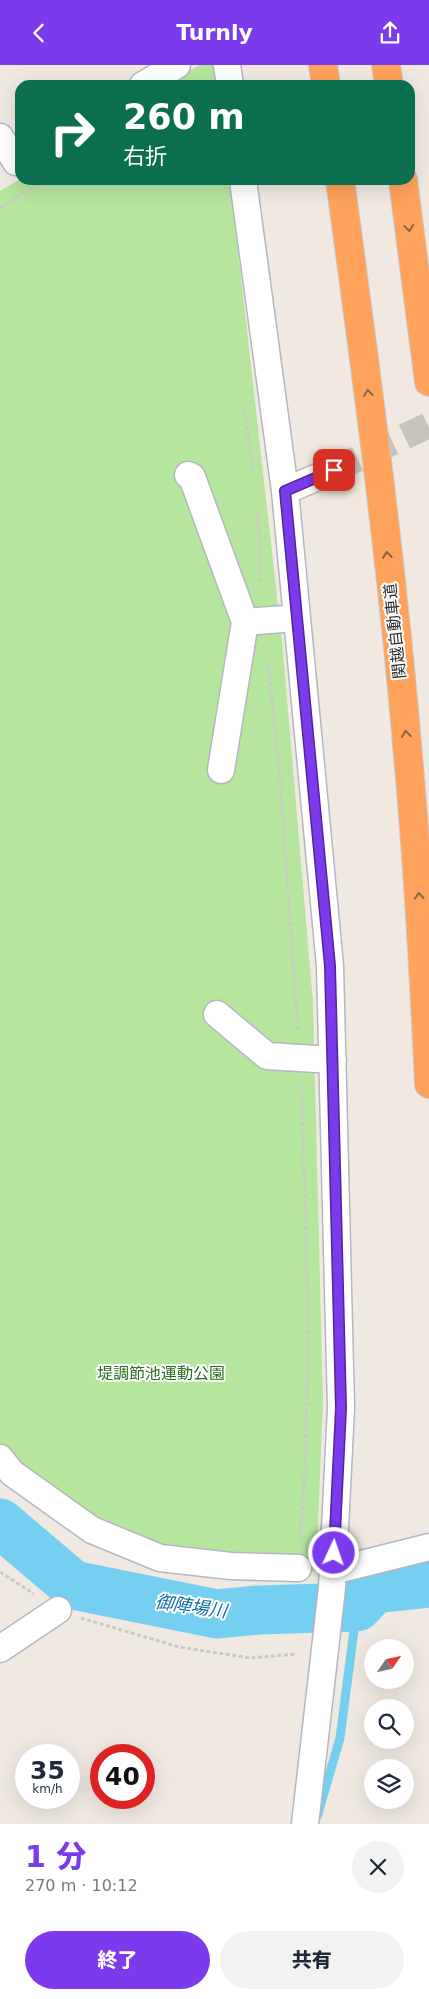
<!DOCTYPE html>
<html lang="ja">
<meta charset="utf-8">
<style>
body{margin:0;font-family:"DejaVu Sans","Noto Sans JP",sans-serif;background:#f2f2f3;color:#1f2937;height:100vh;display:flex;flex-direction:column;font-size:19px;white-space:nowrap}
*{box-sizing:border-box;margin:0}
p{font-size:16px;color:#747a83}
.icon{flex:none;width:28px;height:28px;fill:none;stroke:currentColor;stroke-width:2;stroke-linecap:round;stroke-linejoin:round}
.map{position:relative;height:1759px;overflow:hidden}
.panel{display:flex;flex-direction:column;background:#fff;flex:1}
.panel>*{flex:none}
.top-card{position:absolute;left:15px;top:15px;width:400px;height:105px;border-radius:15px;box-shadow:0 5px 20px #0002;background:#0b6e4f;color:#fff;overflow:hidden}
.needle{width:32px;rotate:56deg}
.controls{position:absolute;left:364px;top:1574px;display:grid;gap:10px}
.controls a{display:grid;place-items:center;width:50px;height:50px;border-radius:50%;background:#fff;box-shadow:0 5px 20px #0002;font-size:25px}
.speed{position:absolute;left:15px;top:1679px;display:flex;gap:10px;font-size:25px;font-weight:700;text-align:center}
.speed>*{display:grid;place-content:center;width:65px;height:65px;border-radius:50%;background:#fff;box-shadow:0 5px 20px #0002;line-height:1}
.speed small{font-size:12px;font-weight:400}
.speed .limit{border:8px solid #d22;background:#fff;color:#111}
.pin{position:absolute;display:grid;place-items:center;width:42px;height:42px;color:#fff;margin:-21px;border-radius:10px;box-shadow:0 2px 8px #0006}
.me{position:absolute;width:55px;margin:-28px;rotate:3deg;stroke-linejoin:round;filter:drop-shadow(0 0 4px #0008)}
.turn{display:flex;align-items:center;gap:18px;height:105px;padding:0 25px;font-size:22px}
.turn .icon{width:65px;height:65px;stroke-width:2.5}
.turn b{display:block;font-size:35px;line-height:42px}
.round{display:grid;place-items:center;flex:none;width:52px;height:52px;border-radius:26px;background:#f2f2f3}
.head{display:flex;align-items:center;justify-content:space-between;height:85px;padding:0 25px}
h1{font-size:30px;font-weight:800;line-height:38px;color:#7c3aed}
.primary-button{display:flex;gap:10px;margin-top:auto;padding:10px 25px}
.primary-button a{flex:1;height:58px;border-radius:30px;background:#7c3aed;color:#fff;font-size:20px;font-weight:800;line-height:58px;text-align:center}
.primary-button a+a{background:#f2f2f3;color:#1f2937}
header{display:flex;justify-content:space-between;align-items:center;height:65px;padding:0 25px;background:#7c3aed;color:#fff;font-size:22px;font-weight:800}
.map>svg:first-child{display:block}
</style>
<header><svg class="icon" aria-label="back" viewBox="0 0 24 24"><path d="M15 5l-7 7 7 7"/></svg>Turnly<svg class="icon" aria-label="share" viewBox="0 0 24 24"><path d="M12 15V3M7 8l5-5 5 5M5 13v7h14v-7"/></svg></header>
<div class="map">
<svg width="429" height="1759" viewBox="0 0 429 1759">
<rect width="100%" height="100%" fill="#efe9e1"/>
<!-- park -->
<path fill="#b6e59e" d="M199,0H217L219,20H167Z
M20,114L230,115L282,576L313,938L323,1338L316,1506L162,1489L92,1460L0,1386V126Z"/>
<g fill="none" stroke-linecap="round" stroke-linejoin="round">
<!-- stream -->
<path stroke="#75cff0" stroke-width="9" d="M317,1752L340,1673L357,1542"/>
<!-- river -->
<path stroke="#75cff0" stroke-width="49" d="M0,1458L73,1520L217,1549L258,1545L357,1542L374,1524L429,1518"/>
<!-- minor-tunnel -->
<path stroke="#c8c4bd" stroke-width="26" stroke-dasharray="26 13" stroke-linecap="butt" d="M334,405L429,360"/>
<defs>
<path id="minor" d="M227,0L230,20
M143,20L177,0
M0,72L16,97
M243,115L285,426L330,901L341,1343L332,1523L305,1759
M188,410L192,412L245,557L221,705
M285,426L334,405
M245,557L297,553
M217,949L267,991L333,995
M0,1393L12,1408L92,1465L160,1493L231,1501L298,1503
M333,1506L429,1482
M0,1584L58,1545"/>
<path id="highway" d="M323,0L326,20
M386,0L389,20
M340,115C366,306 392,498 408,691C418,800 424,910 429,1019
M403,115L429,317"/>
</defs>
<!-- minor casing -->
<use href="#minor" stroke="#b4b7c1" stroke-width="29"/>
<!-- highway casing -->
<use href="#highway" stroke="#c9c9c9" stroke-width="30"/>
<!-- path -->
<path stroke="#c9c9c9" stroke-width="3" stroke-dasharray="4 2.5" stroke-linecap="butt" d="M0,143L45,115
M244,342L253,405
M258,448L261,519
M268,598L279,702L298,965
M300,1477C312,1326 307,1171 301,1019
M0,1507L34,1529
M81,1553L179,1582L250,1593L297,1589"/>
<!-- minor -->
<use href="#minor" stroke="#fff" stroke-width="26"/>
<!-- highway -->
<use href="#highway" stroke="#ffa35c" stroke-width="28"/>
</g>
<!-- one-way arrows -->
<defs><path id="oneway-chevron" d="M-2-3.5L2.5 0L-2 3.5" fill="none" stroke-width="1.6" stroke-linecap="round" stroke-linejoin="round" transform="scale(1.25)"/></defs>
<g stroke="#8c6343">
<use href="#oneway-chevron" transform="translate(409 163) rotate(83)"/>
<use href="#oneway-chevron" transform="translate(368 328) rotate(-97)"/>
<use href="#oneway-chevron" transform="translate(387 490) rotate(-96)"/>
<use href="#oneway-chevron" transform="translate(406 669) rotate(-96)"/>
<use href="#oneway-chevron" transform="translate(419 831) rotate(-94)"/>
</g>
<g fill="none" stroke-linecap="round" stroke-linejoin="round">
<defs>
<path id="route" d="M334,1488L341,1343L330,901L285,426L334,405"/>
</defs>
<!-- route casing -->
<use href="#route" stroke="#51269a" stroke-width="12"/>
<!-- route -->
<use href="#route" stroke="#7c3aed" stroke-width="9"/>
</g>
<g text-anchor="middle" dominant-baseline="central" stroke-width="4" stroke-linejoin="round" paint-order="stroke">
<!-- street labels -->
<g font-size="16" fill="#2e2e2e" stroke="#fff">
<text transform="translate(395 566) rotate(-96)">関越自動車道</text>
</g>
<!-- park labels -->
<g font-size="16" fill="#2c6e1b" stroke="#fff">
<text x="161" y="1308">堤調節池運動公園</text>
</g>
<!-- water labels -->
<g font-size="18" font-style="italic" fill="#0d6fa3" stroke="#fff">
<text transform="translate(191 1541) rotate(8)">御陣場川</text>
</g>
</g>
</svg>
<div class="controls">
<a><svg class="needle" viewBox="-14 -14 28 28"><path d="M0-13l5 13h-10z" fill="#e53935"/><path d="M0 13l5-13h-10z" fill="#747a83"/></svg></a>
<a><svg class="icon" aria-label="search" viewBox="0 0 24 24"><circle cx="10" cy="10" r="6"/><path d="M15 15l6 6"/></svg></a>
<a><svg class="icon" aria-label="layers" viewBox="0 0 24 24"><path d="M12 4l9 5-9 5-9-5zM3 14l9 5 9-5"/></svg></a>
</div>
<div class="speed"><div>35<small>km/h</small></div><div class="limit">40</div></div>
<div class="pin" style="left:334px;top:405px;background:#d93025"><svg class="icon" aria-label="arrive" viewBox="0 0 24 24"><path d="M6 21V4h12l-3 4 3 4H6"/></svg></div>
<svg class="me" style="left:334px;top:1488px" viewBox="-20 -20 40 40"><circle r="17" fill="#7c3aed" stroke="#fff" stroke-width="3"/><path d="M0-11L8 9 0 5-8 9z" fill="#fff"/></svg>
<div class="top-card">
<div class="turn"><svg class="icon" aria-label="right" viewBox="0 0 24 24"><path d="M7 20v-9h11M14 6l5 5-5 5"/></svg><div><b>260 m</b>右折</div></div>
</div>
</div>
<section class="panel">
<div class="head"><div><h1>1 分</h1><p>270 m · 10:12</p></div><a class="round"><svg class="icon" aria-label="close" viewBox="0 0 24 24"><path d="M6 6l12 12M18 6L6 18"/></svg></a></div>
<div class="primary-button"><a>終了</a><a>共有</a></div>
</section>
